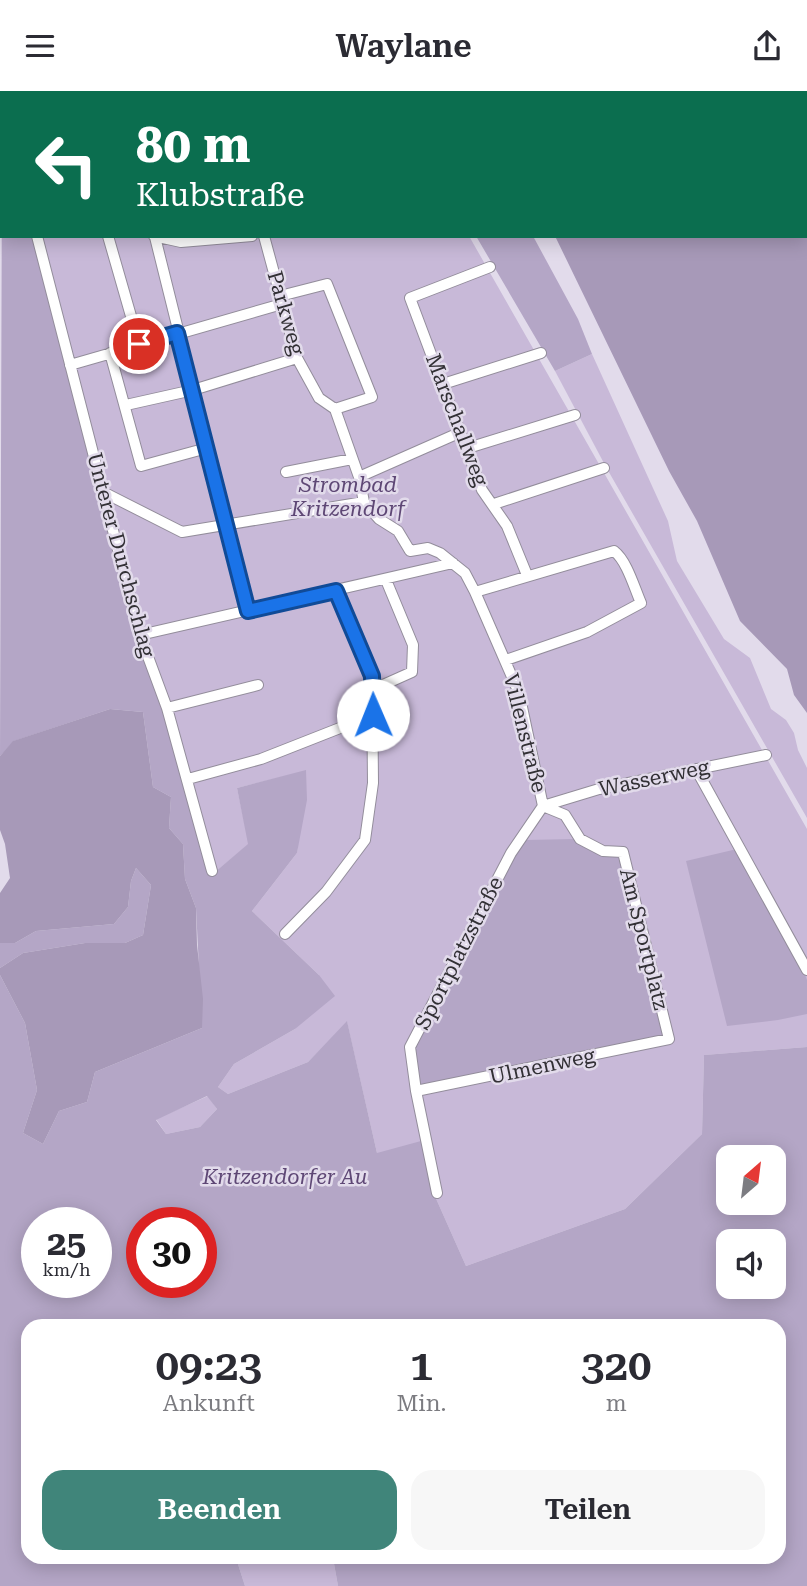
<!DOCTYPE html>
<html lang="de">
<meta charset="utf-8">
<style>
body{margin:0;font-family:"Roboto Serif",serif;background:#f7f7f7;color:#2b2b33;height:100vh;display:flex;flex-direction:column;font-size:26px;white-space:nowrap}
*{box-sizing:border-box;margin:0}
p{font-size:23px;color:#7c7c81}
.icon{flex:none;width:38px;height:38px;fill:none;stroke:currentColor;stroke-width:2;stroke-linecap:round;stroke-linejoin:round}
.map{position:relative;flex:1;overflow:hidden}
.drawer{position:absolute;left:21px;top:1228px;width:765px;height:245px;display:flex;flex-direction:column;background:#fff;border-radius:21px;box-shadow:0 4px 18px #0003}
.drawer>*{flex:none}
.guide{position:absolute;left:0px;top:0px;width:808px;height:147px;box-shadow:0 4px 18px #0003;background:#0b6e4f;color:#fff;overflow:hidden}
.needle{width:46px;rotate:28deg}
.buttons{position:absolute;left:716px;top:1054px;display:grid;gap:14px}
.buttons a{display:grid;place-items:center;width:70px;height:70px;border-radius:14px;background:#fff;box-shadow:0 4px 18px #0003;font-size:35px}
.speed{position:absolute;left:21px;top:1116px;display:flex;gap:14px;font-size:35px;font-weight:700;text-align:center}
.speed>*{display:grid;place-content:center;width:91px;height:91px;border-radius:50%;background:#fff;box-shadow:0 4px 18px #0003;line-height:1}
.speed small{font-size:18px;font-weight:400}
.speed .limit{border:10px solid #d22;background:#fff;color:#111}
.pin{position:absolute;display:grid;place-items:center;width:60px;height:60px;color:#fff;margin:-30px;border:4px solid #fff;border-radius:50%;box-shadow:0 2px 7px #0007}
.me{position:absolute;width:77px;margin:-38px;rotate:359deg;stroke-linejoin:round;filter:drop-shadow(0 0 5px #0008)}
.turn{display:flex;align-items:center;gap:24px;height:147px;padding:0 21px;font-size:32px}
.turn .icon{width:91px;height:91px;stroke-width:2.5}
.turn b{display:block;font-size:49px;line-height:60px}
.eta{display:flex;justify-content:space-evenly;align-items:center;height:119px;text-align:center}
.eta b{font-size:42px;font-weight:600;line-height:49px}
.cta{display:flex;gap:14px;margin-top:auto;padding:14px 21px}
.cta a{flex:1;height:80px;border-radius:21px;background:#40857a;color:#fff;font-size:28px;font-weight:600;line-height:80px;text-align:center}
.cta a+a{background:#f7f7f7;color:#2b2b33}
header{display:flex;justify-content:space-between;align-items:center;height:91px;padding:0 21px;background:#fff;font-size:32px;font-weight:600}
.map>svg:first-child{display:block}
</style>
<header><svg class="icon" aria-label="menu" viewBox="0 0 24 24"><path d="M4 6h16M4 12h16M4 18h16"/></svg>Waylane<svg class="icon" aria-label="share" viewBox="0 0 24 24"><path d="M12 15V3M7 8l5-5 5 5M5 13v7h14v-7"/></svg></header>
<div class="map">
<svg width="807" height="1495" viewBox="0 0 807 1495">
<rect width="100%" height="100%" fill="#e2dbeb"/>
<!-- green -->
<path fill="#c8b9d8" d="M0,0H387L388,2H2L0,57Z
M40,145H469L807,738V956L704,964L702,1043L625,1118L466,1175L434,1103L377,1062L347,931L308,971L228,1003L218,996L234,973L295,938L319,884L252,820L297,762L306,680L237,697L249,753L215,781L143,544Z
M592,263L668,430L677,470L724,548L750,567L771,618L786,629L794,642L798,659L807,677V727L606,376L555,280Z
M208,1005L217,1018L200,1036L166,1043L156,1028Z
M236,1467H333L338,1495H245Z"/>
<!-- forest -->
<path fill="#b4a6c6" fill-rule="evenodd" d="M2,66V145H33L164,618L215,781L248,753L237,697L306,679L307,709L297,762L252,820L319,884L335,905L295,938L234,973L218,996L228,1003L308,971L347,930L377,1062L421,1050L434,1103L466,1175L625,1118L702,1043L704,964L807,956V1495H338L333,1467L779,1466V1236H28V1466L236,1467L245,1495H0V884L25,932L37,999L23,1042L43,1053L59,1020L87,1011L95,981L202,937L196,817L185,788L183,753L169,737L171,706L153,696L143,621L110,618L14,650L0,665ZM207,1005L217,1018L200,1036L166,1043L156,1029ZM728,1066H774V1111H728ZM37,1132H96V1192H37ZM142,1132H201V1192H142ZM728,1150H774V1195H728Z
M476,145H533L578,228L592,263L555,280Z
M575,748C588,761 602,764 619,766L663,946L419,996L415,956L514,764L525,749Z
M737,758L798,866L807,889V923L778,929L727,935L686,770Z
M136,777L151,794L143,844L125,852H85L23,862L0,877V852H15L36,840L114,833L128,816L131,790Z"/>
<!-- water -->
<path fill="#a799b8" d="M480,0H807V622L794,604L787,578L740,530L697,430L669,380L555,145H807V2Z
M110,618L143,621L153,696L171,706L169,737L183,753L185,788L196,817L197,854L203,908L202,937L95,981L87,1011L59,1020L43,1053L23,1042L37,999L25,932L0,884V877L23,862L85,852H125L143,844L151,794L136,777L131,790L128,816L114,833L36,840L15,852H0V802L10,787L5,753L0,739V665L13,650Z"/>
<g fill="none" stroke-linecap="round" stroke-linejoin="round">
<defs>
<path id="street" d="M0,4L2,10
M0,62H2
M37,145L140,544L167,617L212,780
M108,145L139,253
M154,145L181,151L252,145
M264,145L297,267L319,307L335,318L359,386L364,411
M155,146L248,520
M490,176L410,207L482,399L507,435L527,484
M280,205L327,193L372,306L335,318
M110,262L141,375L207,357
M70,274L282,213
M443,293L541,262
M126,314L193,299L297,267
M468,357L575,324
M286,381L352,368
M359,386L461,341
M103,401L182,441L364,411L379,428L398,440L410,460L428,457L440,462L465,482L475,501L519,602L543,715
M494,413L604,377
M475,501L614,460C627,470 634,496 641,512L587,541L506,569
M140,544L453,472
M374,598L412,581L413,554L386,489
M167,617L258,594
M696,678L807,879
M188,688L261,668L373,624
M543,715L599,698L766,664
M285,843L326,801L365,749L373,692L372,585L336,500
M416,1000L669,948L623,761L603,760L580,748L565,724L543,715
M437,1102L416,1000L410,956L511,762L543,715"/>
</defs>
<!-- street casing -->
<use href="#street" stroke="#938d9b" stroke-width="12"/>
<!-- street -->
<use href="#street" stroke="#fff" stroke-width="10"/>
</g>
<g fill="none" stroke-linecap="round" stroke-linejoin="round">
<defs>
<path id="route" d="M139,253L177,242L248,520L336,500L372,585L373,624"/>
</defs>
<!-- route casing -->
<use href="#route" stroke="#114b97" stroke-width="18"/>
<!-- route -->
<use href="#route" stroke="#1a73e8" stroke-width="12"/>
</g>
<g text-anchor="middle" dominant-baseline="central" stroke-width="5" stroke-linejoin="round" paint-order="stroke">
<!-- street labels -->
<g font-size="21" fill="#323035" stroke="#e2dbeb">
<text transform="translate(286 222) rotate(74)">Parkweg</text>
<text transform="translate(457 329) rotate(69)">Marschallweg</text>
<text transform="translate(121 464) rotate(75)">Unterer Durchschlag</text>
<text transform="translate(525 642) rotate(76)">Villenstraße</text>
<text transform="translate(654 687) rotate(-12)">Wasserweg</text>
<text transform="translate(644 848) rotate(76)">Am Sportplatz</text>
<text transform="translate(459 862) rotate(-63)">Sportplatzstraße</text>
<text transform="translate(542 975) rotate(-12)">Ulmenweg</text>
</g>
<!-- park labels -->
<g font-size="21" font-style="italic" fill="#5e4775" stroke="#e2dbeb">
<text x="348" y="394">Strombad<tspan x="348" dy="24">Kritzendorf</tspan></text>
<text x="285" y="1086">Kritzendorfer Au</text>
</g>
</g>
</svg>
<div class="buttons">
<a><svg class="needle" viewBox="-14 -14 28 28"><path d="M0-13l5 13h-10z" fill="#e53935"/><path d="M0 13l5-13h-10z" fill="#7c7c81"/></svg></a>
<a><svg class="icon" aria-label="sound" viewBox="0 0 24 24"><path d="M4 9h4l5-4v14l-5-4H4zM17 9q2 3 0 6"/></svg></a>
</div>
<div class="speed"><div>25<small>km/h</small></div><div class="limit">30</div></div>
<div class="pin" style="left:139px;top:253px;background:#d93025"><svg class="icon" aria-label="arrive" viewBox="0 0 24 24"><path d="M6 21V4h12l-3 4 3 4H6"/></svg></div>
<svg class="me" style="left:373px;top:624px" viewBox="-20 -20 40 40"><circle r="19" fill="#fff"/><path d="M0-13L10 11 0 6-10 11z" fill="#1a73e8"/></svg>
<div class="guide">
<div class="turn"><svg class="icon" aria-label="left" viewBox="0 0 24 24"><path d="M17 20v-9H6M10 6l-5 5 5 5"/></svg><div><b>80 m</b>Klubstraße</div></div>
</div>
<section class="drawer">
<div class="eta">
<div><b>09:23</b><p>Ankunft</p></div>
<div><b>1</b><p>Min.</p></div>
<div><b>320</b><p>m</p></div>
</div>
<div class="cta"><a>Beenden</a><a>Teilen</a></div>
</section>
</div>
